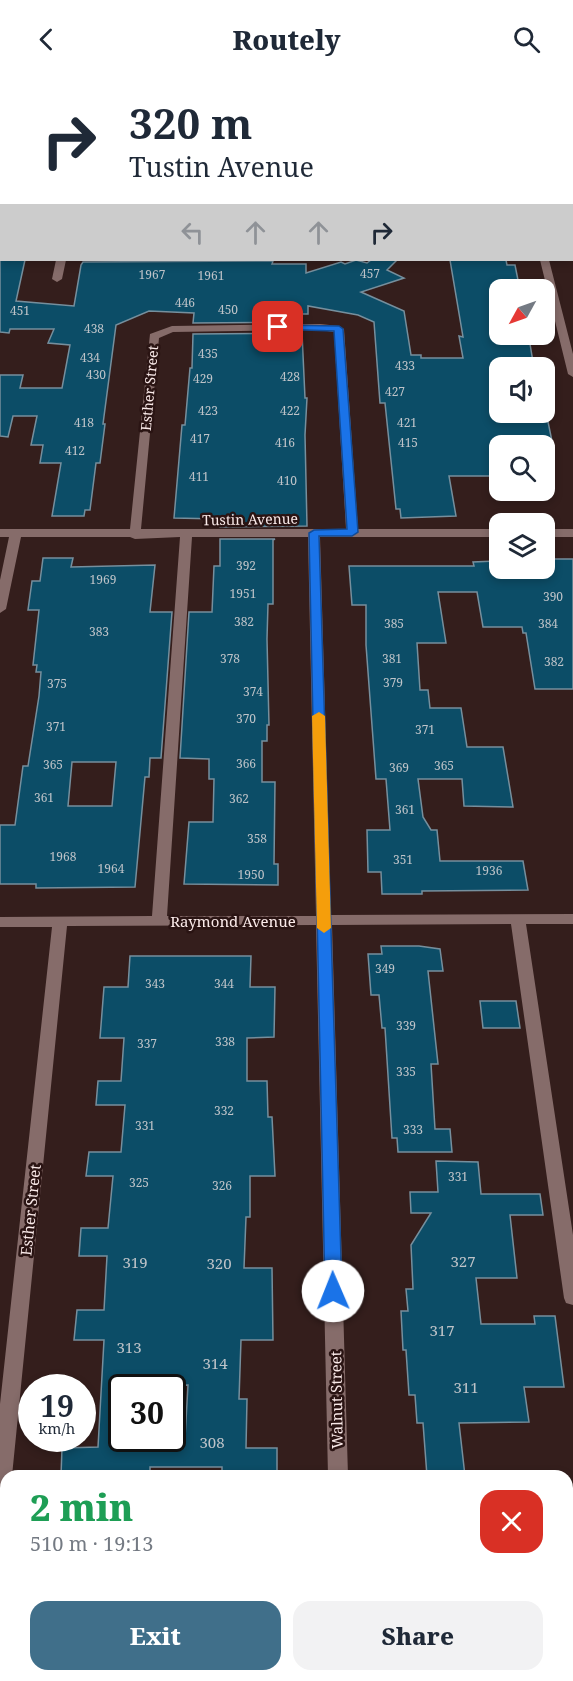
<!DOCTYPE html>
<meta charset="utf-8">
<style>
body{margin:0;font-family:"Noto Serif",serif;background:#f2f2f3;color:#1f2937;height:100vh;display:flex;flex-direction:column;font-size:22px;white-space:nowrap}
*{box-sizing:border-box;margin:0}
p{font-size:20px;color:#747a83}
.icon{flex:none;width:33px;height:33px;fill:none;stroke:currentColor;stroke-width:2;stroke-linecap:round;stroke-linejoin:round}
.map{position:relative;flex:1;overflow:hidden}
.drawer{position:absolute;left:0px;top:1392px;width:573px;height:212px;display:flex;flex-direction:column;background:#fff;border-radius:18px 18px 0 0;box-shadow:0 3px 9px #0003}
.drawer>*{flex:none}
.banner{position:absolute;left:0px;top:0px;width:573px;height:183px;box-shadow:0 3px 9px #0003;background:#fff;color:#1f2937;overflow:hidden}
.needle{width:39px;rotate:230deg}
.tools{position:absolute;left:489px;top:201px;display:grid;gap:12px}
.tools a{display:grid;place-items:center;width:66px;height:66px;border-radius:12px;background:#fff;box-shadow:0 3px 9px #0003;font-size:30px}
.speed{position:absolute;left:18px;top:1296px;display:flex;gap:12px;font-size:30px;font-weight:700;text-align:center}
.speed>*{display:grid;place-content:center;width:78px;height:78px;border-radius:50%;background:#fff;box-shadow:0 3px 9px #0003;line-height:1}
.speed small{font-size:15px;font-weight:400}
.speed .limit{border:3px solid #111;border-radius:9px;background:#fff;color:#111}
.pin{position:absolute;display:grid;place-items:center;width:51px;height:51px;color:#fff;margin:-26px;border-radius:12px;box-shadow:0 3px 9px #0006}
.me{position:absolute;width:66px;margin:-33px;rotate:359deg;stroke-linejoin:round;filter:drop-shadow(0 0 4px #0008)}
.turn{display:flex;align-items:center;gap:21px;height:126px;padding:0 30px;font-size:27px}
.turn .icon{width:78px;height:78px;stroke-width:2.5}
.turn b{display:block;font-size:42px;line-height:51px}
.lanes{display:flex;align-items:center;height:57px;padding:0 30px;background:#0003;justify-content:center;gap:30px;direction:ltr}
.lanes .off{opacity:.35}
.round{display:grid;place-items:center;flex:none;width:63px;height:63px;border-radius:18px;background:#f2f2f3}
.overview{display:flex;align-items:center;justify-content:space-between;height:102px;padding:0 30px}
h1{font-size:36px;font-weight:800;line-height:45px;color:#1e9e55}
.action{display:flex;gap:12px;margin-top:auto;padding:12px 30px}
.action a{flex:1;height:69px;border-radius:18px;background:#406f8a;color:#fff;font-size:24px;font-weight:800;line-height:69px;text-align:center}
.action a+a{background:#f2f2f3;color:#1f2937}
header{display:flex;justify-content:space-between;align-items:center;height:78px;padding:0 30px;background:#fff;font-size:27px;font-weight:800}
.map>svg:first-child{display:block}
</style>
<header><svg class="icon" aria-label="back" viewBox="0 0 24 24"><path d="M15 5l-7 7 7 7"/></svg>Routely<svg class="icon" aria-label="search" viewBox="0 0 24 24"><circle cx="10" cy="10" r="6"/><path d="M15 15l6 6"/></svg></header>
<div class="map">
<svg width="573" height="1603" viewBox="0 0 573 1603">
<rect width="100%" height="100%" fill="#341e1c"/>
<!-- building -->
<path fill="#0c4d67" stroke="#768f9d" stroke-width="1.5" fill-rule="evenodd" d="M0,182H25L16,223L74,228L81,187L83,184L273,183L272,186H306V195L341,184L345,186L356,182L367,185L371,182H397L387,192L404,200L361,214L404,233L411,277H421V280H463L459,258L463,259L450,182H506L507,187H515L520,212H500V260H529L534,290H500V334H546L553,368H500V398H449L456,438L401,440L400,431H396L385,325H380L374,244L358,237L308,228V236H301V244L193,245L194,235L149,233L116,247L103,346H105L100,385H96L90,432H85L84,438H52L61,385H40L43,367H31L37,338H13L8,359L0,358V297H23L20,310H62L70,267L48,265L54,251H10L9,255L0,254Z
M302,255L305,320H307L305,357L307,448L220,449V441L174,440L182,347H185L190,290H192L193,256Z
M220,461H275L273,462V526H268L267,561L269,647H267V663H262V704H275L274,786H278V807L184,806L189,744H213L214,701H209V681L180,680L189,534H212L214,488H220Z
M43,480H73L71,489L155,487L150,534H172L161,680H150L149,699H145L135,809L36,810V806H0V747H15L23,688H28L39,618L41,594H36L37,587H33L39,532H28L32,503H40ZM72,684H116L112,728H68Z
M544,481H573V611H535L526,555H523L522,549H483L477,514H438L446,565H417L420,612H428L430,630H461L467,669H503L513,729L464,728L462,701H418L423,739L431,752H437L440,783H523L528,812L422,813V816H382L381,794H368L367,752H390L386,701H376L366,567V527H352L349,488H474L473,484L496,483L500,490H544Z
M381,868H419L440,871L443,893H428L438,986H431L435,1051H450L452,1074H398L397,1060H392L385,950H382L379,917H371L368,876H382Z
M130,878H251L250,909H275L274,959L247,960V1003H267L268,1039H272L275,1098H250V1139H246L244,1190H272L273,1262H241L239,1321H247L246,1370H277V1398H240V1394H222V1389H150V1394L111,1395V1398H61L62,1370L98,1369L104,1262H74L77,1232H104L107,1178H79L81,1150H108L113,1098H86L89,1074H121L125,1027H96L98,1003H121L124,960H100L104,909H128ZM188,1307L185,1360H122V1308Z
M480,923H516L520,950H483Z
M436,1083L478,1084L481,1116H540L543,1137H510L517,1200H476L481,1246H535L534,1238H555L564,1309H524L529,1344L459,1345L465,1398H427L423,1345H417L415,1317H409L406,1272H403L401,1233H408L406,1211H413L411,1167L431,1135H411L410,1114H438Z"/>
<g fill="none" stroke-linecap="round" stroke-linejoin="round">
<!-- minor -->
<path fill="#866c6a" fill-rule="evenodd" d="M297,0H305V2H297Z
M56,182H66L62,201L57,204L52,201Z
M540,182H549L573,276V299L568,296Z
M320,246L339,248L344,251L358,451H500V459H320L331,837L573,836V846H526L573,1157V1227L566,1225L564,1220L511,846L332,847L348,1398H328L316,847L67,848L12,1398H6V1427L0,1429V1326L52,849H0V839L152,838L180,459L135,461L130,459H21L6,531L0,535V502L9,459H0V451H130L150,256L172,248ZM320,252L334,254L346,451H141L159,260L173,254ZM192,459H308L316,838H167Z
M544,451H573V459H544Z
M567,1542H573V1562H567Z
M0,1543H6V1563H0Z
M332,1598H354V1603H332Z"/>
<!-- major -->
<path fill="#e9b3af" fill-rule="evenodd" d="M572,28H573V32H572Z
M0,39H2V43H0Z"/>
</g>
<!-- route -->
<path fill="#1a73e8" stroke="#114b97" stroke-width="1.5" d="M278,247L339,248L343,251L358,454L352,458H319L342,1213L339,1217L333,1219L327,1217L325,1213L309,455L314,452L347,451L334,253L275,251V248Z"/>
<!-- slow -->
<path fill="#f59e0b" d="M319,634L325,638L331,850L324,855L317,850L312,638Z"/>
<g text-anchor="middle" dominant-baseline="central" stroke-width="5" stroke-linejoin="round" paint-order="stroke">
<!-- number labels -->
<g font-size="12" fill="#bec3c8">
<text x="370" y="195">457</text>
<text x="152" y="196">1967</text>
<text x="211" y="197">1961</text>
<text x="185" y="224">446</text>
<text x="228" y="231">450</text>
<text x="20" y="232">451</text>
<text x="94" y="250">438</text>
<text x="208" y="275">435</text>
<text x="90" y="279">434</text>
<text x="405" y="287">433</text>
<text x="96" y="296">430</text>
<text x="290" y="298">428</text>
<text x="203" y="300">429</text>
<text x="395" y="313">427</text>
<text x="208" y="332">423</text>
<text x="290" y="332">422</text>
<text x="84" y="344">418</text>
<text x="407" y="344">421</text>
<text x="200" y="360">417</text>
<text x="285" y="364">416</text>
<text x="408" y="364">415</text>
<text x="75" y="372">412</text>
<text x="199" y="398">411</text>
<text x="287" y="402">410</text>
<text x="246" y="487">392</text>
<text x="103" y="501">1969</text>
<text x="243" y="515">1951</text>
<text x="553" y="518">390</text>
<text x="244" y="543">382</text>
<text x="394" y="545">385</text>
<text x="548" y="545">384</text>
<text x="99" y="553">383</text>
<text x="230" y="580">378</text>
<text x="392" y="580">381</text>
<text x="554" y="583">382</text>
<text x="393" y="604">379</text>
<text x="57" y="605">375</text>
<text x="253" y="613">374</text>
<text x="246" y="640">370</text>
<text x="56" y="648">371</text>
<text x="425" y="651">371</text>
<text x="246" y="685">366</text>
<text x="53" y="686">365</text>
<text x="444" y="687">365</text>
<text x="399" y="689">369</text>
<text x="44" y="719">361</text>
<text x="239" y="720">362</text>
<text x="405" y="731">361</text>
<text x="257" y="760">358</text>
<text x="63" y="778">1968</text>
<text x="403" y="781">351</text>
<text x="111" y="790">1964</text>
<text x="489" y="792">1936</text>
<text x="251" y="796">1950</text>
<text x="385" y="890">349</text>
<text x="155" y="905">343</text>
<text x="224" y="905">344</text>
<text x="406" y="947">339</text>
<text x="225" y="963">338</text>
<text x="147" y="965">337</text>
<text x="406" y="993">335</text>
<text x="224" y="1032">332</text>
<text x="145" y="1047">331</text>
<text x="413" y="1051">333</text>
<text x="458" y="1098">331</text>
<text x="139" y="1104">325</text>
<text x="222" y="1107">326</text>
</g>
<!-- far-street labels -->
<g font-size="14" fill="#faeae9" stroke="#2a1413">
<text transform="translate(149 310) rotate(-85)">Esther Street</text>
<text transform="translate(250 441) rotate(-1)">Tustin Avenue</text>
</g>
<!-- street labels -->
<g font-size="15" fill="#faeae9" stroke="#2a1413">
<text x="233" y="843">Raymond Avenue</text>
<text transform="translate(30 1132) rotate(-84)">Esther Street</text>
<text transform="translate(336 1322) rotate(-91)">Walnut Street</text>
</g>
<!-- near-number labels -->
<g font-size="15" fill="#bec3c8">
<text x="463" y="1183">327</text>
<text x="135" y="1184">319</text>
<text x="219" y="1185">320</text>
<text x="442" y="1252">317</text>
<text x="129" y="1269">313</text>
<text x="215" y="1285">314</text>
<text x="466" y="1309">311</text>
<text x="212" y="1364">308</text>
</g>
</g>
</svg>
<div class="tools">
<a><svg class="needle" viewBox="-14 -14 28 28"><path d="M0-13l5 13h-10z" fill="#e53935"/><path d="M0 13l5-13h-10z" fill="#747a83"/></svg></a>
<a><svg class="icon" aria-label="sound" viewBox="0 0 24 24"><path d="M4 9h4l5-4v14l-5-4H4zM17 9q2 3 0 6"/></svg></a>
<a><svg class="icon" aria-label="search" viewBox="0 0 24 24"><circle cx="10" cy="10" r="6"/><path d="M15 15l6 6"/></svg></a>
<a><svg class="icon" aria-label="layers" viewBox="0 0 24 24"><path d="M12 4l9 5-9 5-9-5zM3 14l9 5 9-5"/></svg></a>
</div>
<div class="speed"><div>19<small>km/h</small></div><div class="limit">30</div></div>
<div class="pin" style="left:278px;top:249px;background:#d93025"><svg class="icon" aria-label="arrive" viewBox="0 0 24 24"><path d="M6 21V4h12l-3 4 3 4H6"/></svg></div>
<svg class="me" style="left:333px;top:1213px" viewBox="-20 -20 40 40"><circle r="19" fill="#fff"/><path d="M0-13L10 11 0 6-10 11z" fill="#1a73e8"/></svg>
<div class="banner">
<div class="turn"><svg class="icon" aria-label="right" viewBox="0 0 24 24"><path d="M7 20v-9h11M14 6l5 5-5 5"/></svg><div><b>320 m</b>Tustin Avenue</div></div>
<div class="lanes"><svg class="icon off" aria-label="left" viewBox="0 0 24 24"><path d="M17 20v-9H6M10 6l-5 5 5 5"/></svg><svg class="icon off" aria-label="ahead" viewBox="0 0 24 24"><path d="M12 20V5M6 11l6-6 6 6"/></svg><svg class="icon off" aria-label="ahead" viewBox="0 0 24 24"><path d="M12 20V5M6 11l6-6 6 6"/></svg><svg class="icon" aria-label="right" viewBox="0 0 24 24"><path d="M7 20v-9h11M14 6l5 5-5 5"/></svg></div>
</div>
<section class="drawer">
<div class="overview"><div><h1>2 min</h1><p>510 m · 19:13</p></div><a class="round" style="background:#d93025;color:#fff"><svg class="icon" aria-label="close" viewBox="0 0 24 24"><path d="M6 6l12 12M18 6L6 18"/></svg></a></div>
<div class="action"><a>Exit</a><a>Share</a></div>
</section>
</div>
